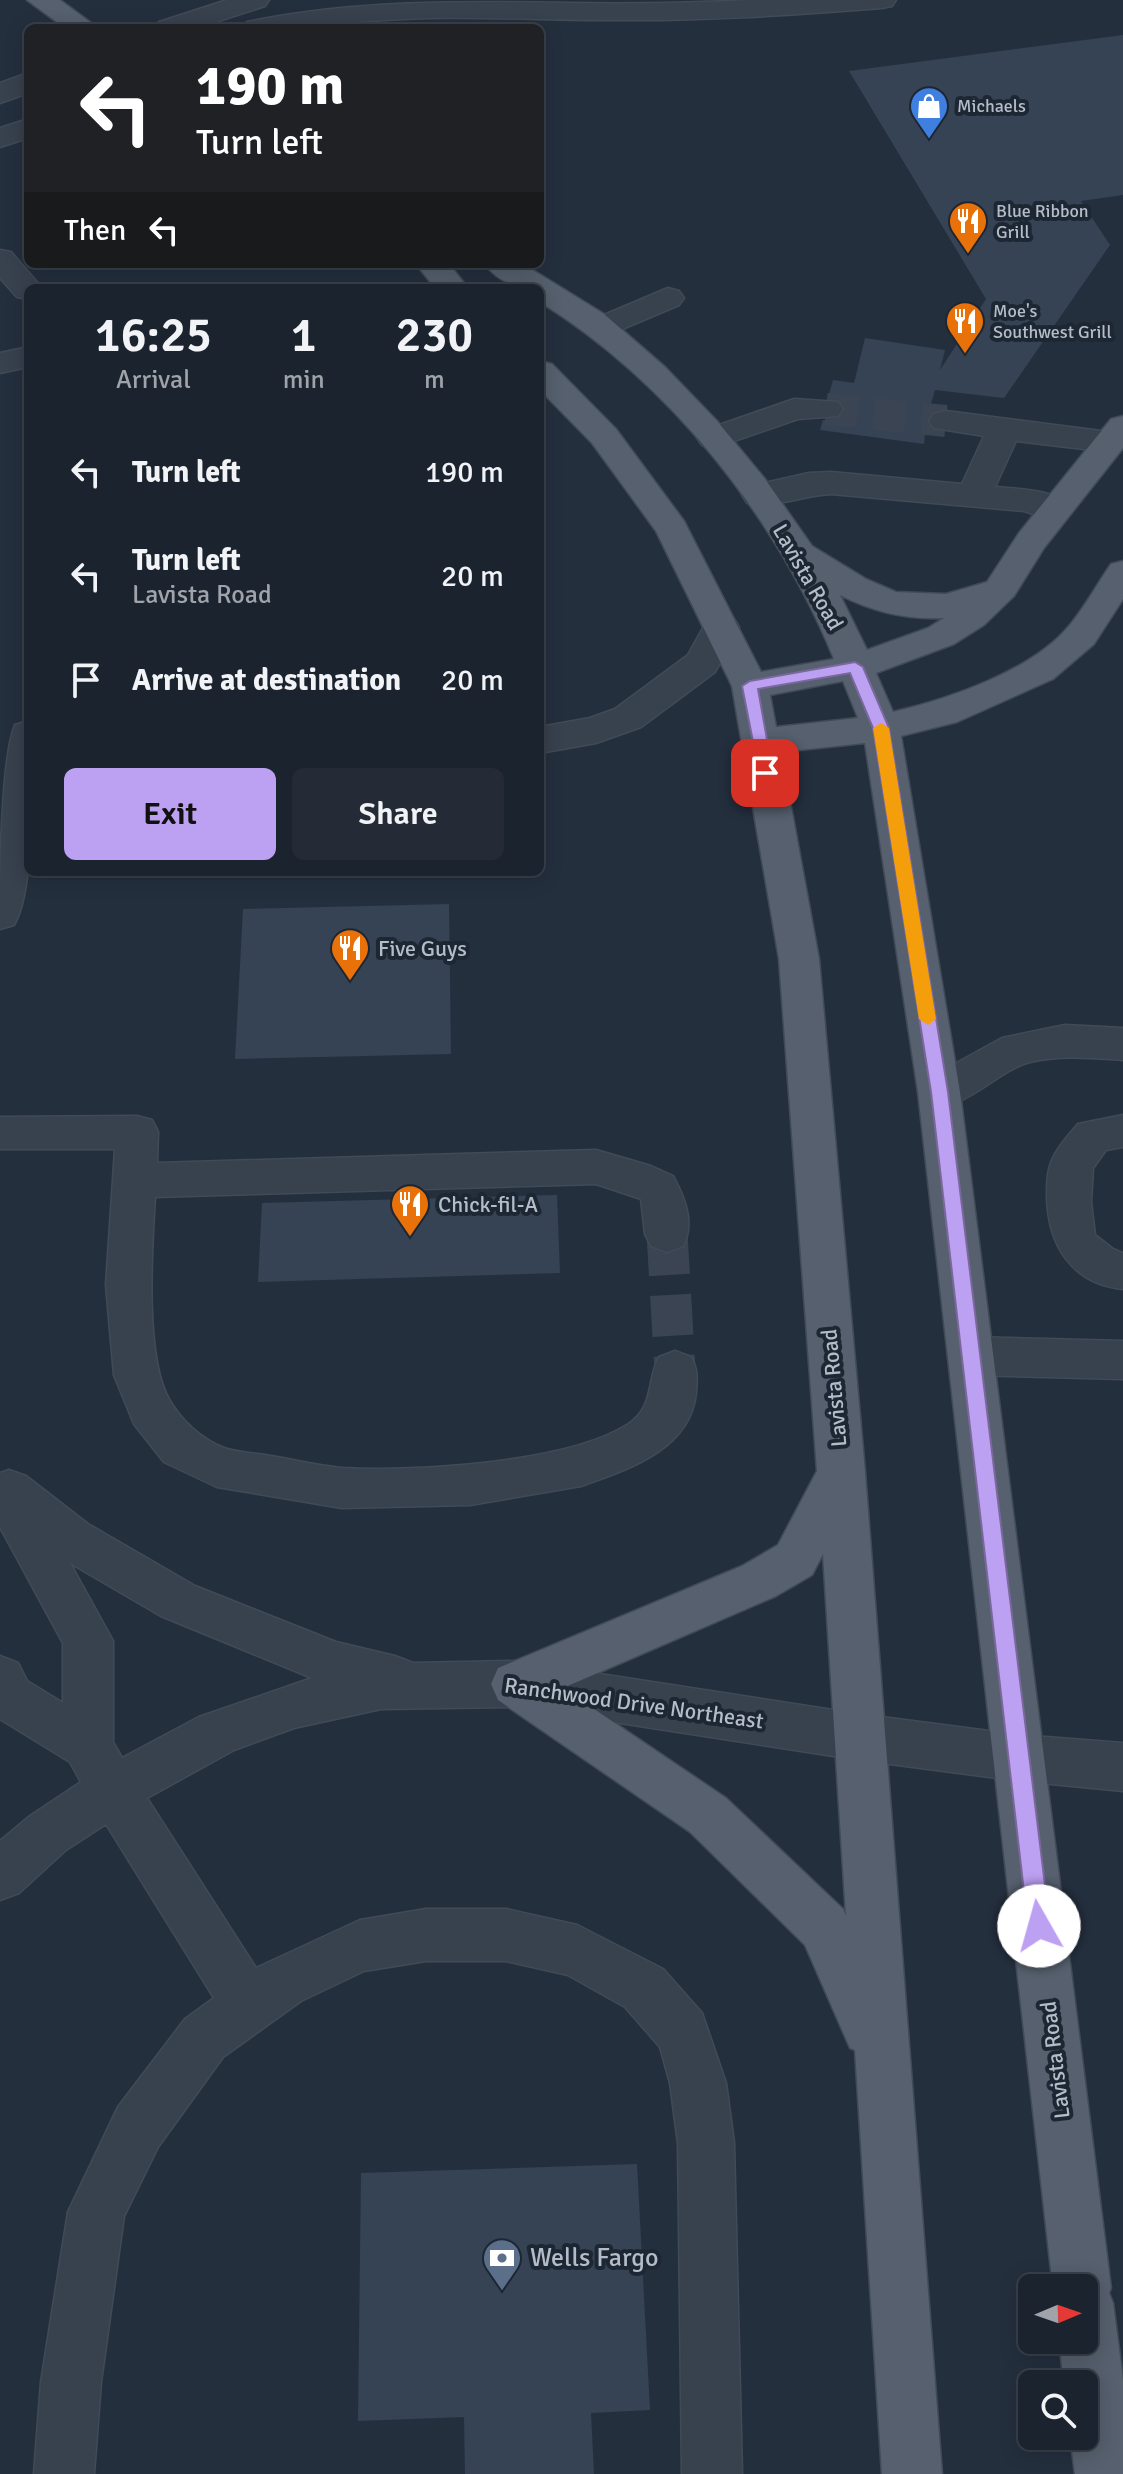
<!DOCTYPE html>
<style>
body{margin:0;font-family:Signika,sans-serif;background:#242b36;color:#f1f3f6;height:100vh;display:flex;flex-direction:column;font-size:30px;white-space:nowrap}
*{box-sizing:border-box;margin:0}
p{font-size:26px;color:#a0a4aa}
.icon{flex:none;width:44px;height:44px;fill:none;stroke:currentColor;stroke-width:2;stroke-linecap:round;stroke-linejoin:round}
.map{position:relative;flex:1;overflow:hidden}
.sheet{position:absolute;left:24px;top:284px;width:520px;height:592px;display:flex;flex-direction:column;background:#1b232e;border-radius:12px;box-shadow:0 4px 20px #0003,0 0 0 2px #39404a}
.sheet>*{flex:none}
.guide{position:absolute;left:24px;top:24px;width:520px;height:244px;border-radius:12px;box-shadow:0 4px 20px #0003,0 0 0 2px #39404a;background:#202124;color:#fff;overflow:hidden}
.needle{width:52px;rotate:88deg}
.controls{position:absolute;left:1018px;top:2274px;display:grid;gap:16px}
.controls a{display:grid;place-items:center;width:80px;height:80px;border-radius:12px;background:#1b232e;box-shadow:0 4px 20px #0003,0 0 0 2px #39404a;font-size:40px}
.pin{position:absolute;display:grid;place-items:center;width:68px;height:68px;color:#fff;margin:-34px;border-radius:16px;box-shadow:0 4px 12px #0006}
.me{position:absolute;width:88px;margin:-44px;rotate:353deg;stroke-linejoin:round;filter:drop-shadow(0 0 6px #0008)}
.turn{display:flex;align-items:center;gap:28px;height:168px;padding:0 40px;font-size:36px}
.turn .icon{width:104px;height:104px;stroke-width:2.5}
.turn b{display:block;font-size:56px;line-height:68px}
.then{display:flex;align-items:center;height:76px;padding:0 40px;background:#0003;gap:16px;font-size:30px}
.eta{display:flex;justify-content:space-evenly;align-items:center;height:136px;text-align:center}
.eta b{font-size:48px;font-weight:600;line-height:56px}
.cta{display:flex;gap:16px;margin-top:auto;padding:16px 40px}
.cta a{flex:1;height:92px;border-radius:12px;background:#bca0f2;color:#111;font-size:32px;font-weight:600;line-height:92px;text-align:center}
.cta a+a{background:#242b36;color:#f1f3f6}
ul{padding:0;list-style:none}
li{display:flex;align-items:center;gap:24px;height:104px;padding:0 40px}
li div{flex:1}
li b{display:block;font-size:30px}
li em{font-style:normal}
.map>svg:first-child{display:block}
</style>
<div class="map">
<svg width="1123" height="2474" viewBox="0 0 1123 2474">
<rect width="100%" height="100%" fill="#242f3e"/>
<!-- building -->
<path fill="#364354" d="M1123,35V195L1081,201L1110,245L1004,398L935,390L926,421L924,444L820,430L823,420L838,419L845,411L840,400L828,398L833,380L854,383L865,338L945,350L940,370L986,299L849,71Z
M449,904L451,1054L235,1059L243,909Z
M557,1195L560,1273L258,1282L262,1203Z
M637,2164L650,2410L591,2413L594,2474H465L464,2417L358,2421L361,2173Z"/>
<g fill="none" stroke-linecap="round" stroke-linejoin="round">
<!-- minor-tunnel-far1 -->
<path stroke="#3a4453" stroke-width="32" stroke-dasharray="32 16" stroke-linecap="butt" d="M826,409L946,421"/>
<!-- minor-tunnel -->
<path stroke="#3a4453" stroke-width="41" stroke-dasharray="41 20" stroke-linecap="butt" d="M667,1234L675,1370"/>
<defs>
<path id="minor" d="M227,0H269L265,6L197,28H155L159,22Z
M753,0H896L892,6L882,8C793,15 704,21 614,20C553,20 492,17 431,18C368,19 306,28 243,28L247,22C353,0 462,1 570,3C631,4 692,3 753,0Z
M28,73V93L0,103V83Z
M28,119V138L0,147V128Z
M0,250L11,252L42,288H28V299L17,297L0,278Z
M668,288L679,291L684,298L679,305L601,338L590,335L585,328L590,321Z
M28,347V367L0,373V353Z
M794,399L838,402L843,409L838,416L798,419L714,448L702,445L697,438L702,431Z
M946,411L1109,432L1121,435L1123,446L1109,452L1016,441L995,487C1018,489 1059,489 1072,510L1067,518L1055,521L1024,511L831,494C804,495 773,509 747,503L742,495L747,487L809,473L831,472L962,484L984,436L934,428L929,421L934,414Z
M721,615L734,619L739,627L715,672L641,727L596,743L540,753V727L590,718L615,709L688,655L708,619Z
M28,721C28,772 38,883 14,925L0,929C0,882 0,762 15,725Z
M1065,1025L1123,1028V1060C1091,1058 1061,1055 1030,1062C994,1071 964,1116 924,1103L918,1092L924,1081L1002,1038Z
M1123,1115V1147L1106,1150L1093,1168L1091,1202L1095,1235L1113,1249L1123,1253V1289C1072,1284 1048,1245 1047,1197C1047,1185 1047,1171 1052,1160C1058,1146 1068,1136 1078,1124Z
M137,1116L152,1120L158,1132L157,1163L596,1150L651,1166L673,1176C685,1198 695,1223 683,1246L667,1252L651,1246L645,1234L641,1199L596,1184L155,1197C152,1246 144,1359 170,1401C182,1421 201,1439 224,1448C238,1453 256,1453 271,1456C295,1460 319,1466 343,1468C415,1472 566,1463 627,1425C655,1407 646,1382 659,1357L675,1351L691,1357C698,1370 697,1378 696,1393C690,1450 628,1469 581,1486L470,1505L342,1508L217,1487L164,1462L134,1424L114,1375L106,1285L115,1149H0V1117Z
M972,1337L1123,1341V1379L972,1375L956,1369L949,1356L956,1343Z
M9,1470L26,1476L88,1524L195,1586L336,1642L395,1656L413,1663L516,1661L859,1714L1020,1735L1123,1743V1791L1020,1781L859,1760L516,1707L381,1709L294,1728L234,1750L147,1798L256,1968L360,1920L426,1909H506L577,1925L663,1969L702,2013L726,2083L734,2143L742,2474H682L678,2143L670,2083L660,2047L625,2007L568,1975L506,1961H426L364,1971L301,2001L223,2057L158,2147L124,2216L101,2382L94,2474H34L41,2382L68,2212L118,2107L185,2019L214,1998L106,1824L66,1850L19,1893L0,1900V1841L30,1816L81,1782L70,1762L0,1719V1656L18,1663L27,1681L63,1703V1643L0,1527V1473ZM70,1563L161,1616L312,1678L199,1717L122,1758L113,1742V1641Z"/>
<path id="major" d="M27,0H60L98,28H65Z
M416,264H449L468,288H435Z
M485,264H523L604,314L665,367L717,421L765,479L812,546L866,579L896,592L946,594L987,582L1019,533L1111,419L1123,416V448L1044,548L1014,596L984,625L954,644L876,673L893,712C948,699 1032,671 1069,626C1085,607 1097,584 1111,564L1123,561V599L1094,644L1053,679L957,722L901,736L960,1092L1111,2288L1109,2293L1113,2303L1123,2380V2474H1075L1070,2436H1084V2384H1064L1059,2340H1084V2288H1053L918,1092L865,743L781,752L819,959L865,1472L942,2474H882L855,2050L850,2048L805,1945L690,1832L498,1700L491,1684L498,1668L742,1566L778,1545L817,1471L779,959L732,686L656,531L592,443L540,390V361L552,364L616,429L684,521L761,672L834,659C776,517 670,383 540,302V288C519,288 498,283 485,264ZM840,595C873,612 907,620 944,618L928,628L867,650ZM843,681L858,718L776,727L770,695ZM823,1554L846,1916L843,1909L726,1798L563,1688L776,1596L812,1575Z"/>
</defs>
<!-- minor casing -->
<use href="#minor" stroke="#414a57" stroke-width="3"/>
<!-- major casing -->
<use href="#major" stroke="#414a57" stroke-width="3"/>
<!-- minor -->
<use href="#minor" fill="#38414e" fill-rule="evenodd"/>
<!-- major -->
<use href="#major" fill="#56606e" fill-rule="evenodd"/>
</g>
<!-- route -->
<path fill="#bca0f2" stroke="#7a689d" stroke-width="2" d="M855,662L863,667L889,728L948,1092L1050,1926L1047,1934L1039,1937L1032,1934L1028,1926L931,1092L873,728L850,673L758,689L773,773L771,777H760L742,686L750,681Z"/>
<!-- slow -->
<path fill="#f59e0b" d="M881,723L889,728L936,1019L928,1025L919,1019L873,728Z"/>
<!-- icons -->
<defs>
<symbol id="shop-pin" viewBox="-11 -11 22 30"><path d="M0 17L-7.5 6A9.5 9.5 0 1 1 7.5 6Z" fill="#3f7fe0" stroke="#1d2633"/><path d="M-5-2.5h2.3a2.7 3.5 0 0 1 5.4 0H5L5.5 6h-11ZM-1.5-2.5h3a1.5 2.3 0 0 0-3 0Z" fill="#fff"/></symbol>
<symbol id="restaurant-pin" viewBox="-11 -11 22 30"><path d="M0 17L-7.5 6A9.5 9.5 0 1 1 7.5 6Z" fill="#e8710a" stroke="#1d2633"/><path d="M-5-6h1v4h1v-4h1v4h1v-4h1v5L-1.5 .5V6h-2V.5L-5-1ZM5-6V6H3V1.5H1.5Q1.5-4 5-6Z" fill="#fff"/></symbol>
<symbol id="bank-pin" viewBox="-11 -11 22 30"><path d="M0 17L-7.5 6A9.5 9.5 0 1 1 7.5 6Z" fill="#5c6f8a" stroke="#1d2633"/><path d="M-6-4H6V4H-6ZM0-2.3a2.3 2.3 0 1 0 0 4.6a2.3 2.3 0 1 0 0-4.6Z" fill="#fff"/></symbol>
</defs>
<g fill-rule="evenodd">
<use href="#shop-pin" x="907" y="84" width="44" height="60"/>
<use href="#restaurant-pin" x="946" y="199" width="44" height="60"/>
<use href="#restaurant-pin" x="943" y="299" width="44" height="60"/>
<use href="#restaurant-pin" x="328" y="926" width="44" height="60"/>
<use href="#restaurant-pin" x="388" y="1182" width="44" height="60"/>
<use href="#bank-pin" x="480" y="2236" width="44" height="60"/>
</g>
<g text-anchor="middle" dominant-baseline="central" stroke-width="8" stroke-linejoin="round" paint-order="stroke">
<!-- far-poi labels -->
<g font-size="18" fill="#b4bcc9" stroke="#1d2633" text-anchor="start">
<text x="957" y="106">Michaels</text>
<text x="996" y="211">Blue Ribbon<tspan x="996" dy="21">Grill</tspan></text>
<text x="993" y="311">Moe's<tspan x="993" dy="21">Southwest Grill</tspan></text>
</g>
<!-- street labels -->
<g font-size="22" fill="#b4bcc9" stroke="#1d2633">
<text transform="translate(808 577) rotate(60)">Lavista Road</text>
<text transform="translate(834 1388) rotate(-95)">Lavista Road</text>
<text transform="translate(634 1703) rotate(8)">Ranchwood Drive Northeast</text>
<text transform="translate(1055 2060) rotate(-97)">Lavista Road</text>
</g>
<!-- poi labels -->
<g font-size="22" fill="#b4bcc9" stroke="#1d2633" text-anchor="start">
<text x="378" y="948">Five Guys</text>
<text x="438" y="1204">Chick-fil-A</text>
</g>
<!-- near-poi labels -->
<g font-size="26" fill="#b4bcc9" stroke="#1d2633" text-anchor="start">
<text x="530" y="2258">Wells Fargo</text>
</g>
</g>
</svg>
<div class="controls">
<a><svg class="needle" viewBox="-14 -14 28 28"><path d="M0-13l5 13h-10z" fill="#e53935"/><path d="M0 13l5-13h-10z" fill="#a0a4aa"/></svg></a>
<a><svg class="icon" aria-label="search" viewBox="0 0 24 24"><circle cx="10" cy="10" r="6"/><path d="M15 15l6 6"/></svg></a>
</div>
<div class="pin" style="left:765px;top:773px;background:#d93025"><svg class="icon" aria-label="arrive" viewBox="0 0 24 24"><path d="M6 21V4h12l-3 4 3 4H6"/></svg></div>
<svg class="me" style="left:1039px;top:1926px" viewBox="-20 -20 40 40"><circle r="19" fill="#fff"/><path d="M0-13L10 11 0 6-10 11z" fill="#bca0f2"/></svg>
<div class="guide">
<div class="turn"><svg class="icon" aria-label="left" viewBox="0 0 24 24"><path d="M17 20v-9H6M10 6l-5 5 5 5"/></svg><div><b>190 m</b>Turn left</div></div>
<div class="then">Then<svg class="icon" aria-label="left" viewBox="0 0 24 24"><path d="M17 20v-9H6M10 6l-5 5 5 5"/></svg></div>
</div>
<section class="sheet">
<div class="eta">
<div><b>16:25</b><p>Arrival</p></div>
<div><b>1</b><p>min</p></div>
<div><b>230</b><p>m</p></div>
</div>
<ul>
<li><svg class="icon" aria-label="left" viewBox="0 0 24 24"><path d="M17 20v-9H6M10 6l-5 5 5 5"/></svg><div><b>Turn left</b></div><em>190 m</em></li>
<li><svg class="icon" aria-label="left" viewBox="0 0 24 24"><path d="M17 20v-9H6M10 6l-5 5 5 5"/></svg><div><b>Turn left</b><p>Lavista Road</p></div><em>20 m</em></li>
<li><svg class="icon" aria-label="arrive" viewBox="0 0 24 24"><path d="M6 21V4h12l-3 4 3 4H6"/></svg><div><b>Arrive at destination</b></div><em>20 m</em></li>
</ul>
<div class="cta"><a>Exit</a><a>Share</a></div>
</section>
</div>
